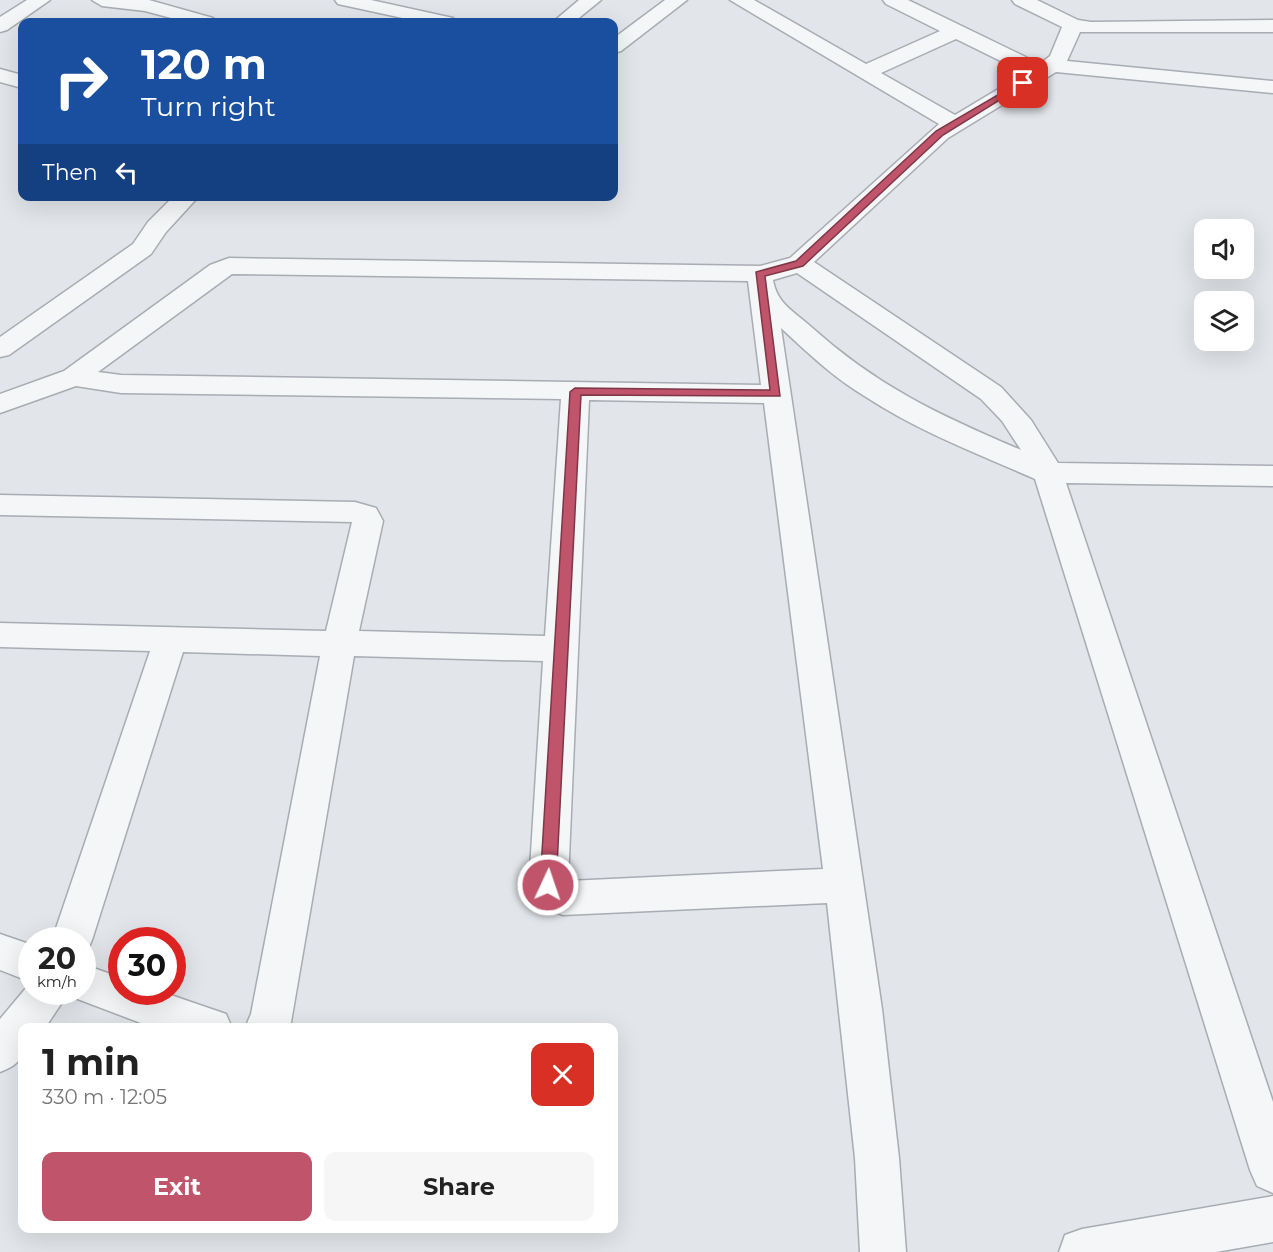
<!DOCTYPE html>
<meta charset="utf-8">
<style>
body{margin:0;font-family:Montserrat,sans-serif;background:#f6f6f6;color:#222;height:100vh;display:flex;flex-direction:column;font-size:22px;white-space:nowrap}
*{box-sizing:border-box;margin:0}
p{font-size:20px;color:#767676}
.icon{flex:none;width:33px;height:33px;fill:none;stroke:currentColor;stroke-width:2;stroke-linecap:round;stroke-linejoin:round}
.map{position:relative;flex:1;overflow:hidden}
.sheet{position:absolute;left:18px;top:1023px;width:600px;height:210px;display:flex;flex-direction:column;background:#fff;border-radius:12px;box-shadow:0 6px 24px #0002}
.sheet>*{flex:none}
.hud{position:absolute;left:18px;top:18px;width:600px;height:183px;border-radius:12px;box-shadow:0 6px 24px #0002;background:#1a4fa0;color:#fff;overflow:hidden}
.tools{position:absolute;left:1194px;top:219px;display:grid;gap:12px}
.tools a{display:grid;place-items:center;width:60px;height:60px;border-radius:12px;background:#fff;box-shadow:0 6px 24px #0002;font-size:30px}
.speed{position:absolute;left:18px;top:927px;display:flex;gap:12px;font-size:30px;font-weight:700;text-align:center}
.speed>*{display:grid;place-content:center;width:78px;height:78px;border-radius:50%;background:#fff;box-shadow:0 6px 24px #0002;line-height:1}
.speed small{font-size:15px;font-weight:400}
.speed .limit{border:9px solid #d22;background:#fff;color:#111}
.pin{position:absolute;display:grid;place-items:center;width:51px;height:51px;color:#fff;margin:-26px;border-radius:12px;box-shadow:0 3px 9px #0006}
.me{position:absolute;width:66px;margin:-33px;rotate:3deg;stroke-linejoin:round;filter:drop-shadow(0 0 4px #0008)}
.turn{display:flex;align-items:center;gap:21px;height:126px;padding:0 24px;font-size:27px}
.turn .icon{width:78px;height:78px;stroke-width:2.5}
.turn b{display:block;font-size:42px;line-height:51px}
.then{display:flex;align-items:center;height:57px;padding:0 24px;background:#0003;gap:12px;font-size:22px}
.round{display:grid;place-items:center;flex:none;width:63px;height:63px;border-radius:12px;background:#f6f6f6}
.overview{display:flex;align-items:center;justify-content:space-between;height:102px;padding:0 24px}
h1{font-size:36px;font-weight:700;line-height:45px}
.button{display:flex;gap:12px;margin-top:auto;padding:12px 24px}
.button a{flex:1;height:69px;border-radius:12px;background:#c0546b;color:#fff;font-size:24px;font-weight:700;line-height:69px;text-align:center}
.button a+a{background:#f6f6f6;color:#222}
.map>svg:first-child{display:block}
</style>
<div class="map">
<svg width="1273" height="1252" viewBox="0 0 1273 1252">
<rect width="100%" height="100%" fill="#e2e5e9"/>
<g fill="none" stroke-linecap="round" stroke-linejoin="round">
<defs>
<path id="minor" d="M27,0H50L7,30L0,32V17Z
M92,0H149L213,18L216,22H186L145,11L102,6Z
M335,0H371L453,18L456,22H421L338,4Z
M579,0H601L574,22H553Z
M665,0H687L621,51L614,53V38Z
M730,0H754L866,64L940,31L886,4L883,0H908L1040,64L1050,56L1062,27L1015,4L1012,0H1037L1078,20L1091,22L1273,20V32H1080L1067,61L1273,81V93L1056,72L948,138L814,262L1001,387L1031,420L1058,463L1273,466V486L1066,483L1273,1102V1193L1257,1186L1250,1170L1035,479C978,454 918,431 866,397C834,378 808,353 781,328L882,1009L899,1158L906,1252H860L855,1158L827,903L563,915L539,906L529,885L543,661L354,656L290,1028H245L251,1014L320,656L183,652L92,940L86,953L82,954V940H52L150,651L0,647V623L326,631L352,522L0,515V495L355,502L376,508L383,521L359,631L545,636L561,399L121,393L76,386L0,413V394L64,371L210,265L229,258L760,266L790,258L939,124ZM956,39L1025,73L955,115L881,73ZM797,273L981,399L1002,421L1021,450C937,414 878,387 809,325C792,310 777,303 773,280ZM232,274L748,281L761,385L121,375L98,372ZM589,400L764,403L823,869L568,881Z
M0,69L22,75V88L0,82Z
M174,196H199L166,232L151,254L9,355L0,357V337L133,244L148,222Z
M0,934L32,945V992H82V964L122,978V992H162L226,1014L232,1028H154L67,995L45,1028H22C22,1053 27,1062 0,1072V1019L31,982L0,970Z
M1273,1196V1242L1216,1252H1059L1065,1235L1082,1229Z"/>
</defs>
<!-- minor casing -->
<use href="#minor" stroke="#a8acb3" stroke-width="3"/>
<!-- minor -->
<use href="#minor" fill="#f4f6f7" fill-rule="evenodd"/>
</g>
<!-- route -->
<path fill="#c0546b" stroke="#7d3746" stroke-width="1.5" d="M1020,82L1027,83L943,135L803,266L765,276L780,396L581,395L556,885L554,890H543L540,885L570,392L575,388L770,390L756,272L796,261L936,131Z"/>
</svg>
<div class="tools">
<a><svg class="icon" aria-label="sound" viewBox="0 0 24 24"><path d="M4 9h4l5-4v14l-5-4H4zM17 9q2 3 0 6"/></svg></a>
<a><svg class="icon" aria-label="layers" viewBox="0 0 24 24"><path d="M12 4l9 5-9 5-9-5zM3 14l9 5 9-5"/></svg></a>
</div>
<div class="speed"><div>20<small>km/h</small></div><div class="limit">30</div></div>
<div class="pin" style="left:1023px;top:83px;background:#d93025"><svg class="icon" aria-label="arrive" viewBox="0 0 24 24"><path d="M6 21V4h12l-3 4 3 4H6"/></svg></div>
<svg class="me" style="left:548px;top:885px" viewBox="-20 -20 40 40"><circle r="17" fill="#c0546b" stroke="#fff" stroke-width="3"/><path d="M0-11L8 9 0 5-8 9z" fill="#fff"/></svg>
<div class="hud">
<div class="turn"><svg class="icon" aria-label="right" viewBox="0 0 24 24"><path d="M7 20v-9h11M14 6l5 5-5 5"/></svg><div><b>120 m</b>Turn right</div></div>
<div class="then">Then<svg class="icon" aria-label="left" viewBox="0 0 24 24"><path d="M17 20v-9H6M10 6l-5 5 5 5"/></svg></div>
</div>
<section class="sheet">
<div class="overview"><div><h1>1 min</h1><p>330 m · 12:05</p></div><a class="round" style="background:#d93025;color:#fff"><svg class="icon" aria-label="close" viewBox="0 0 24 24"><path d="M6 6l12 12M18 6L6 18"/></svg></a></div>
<div class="button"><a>Exit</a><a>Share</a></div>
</section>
</div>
